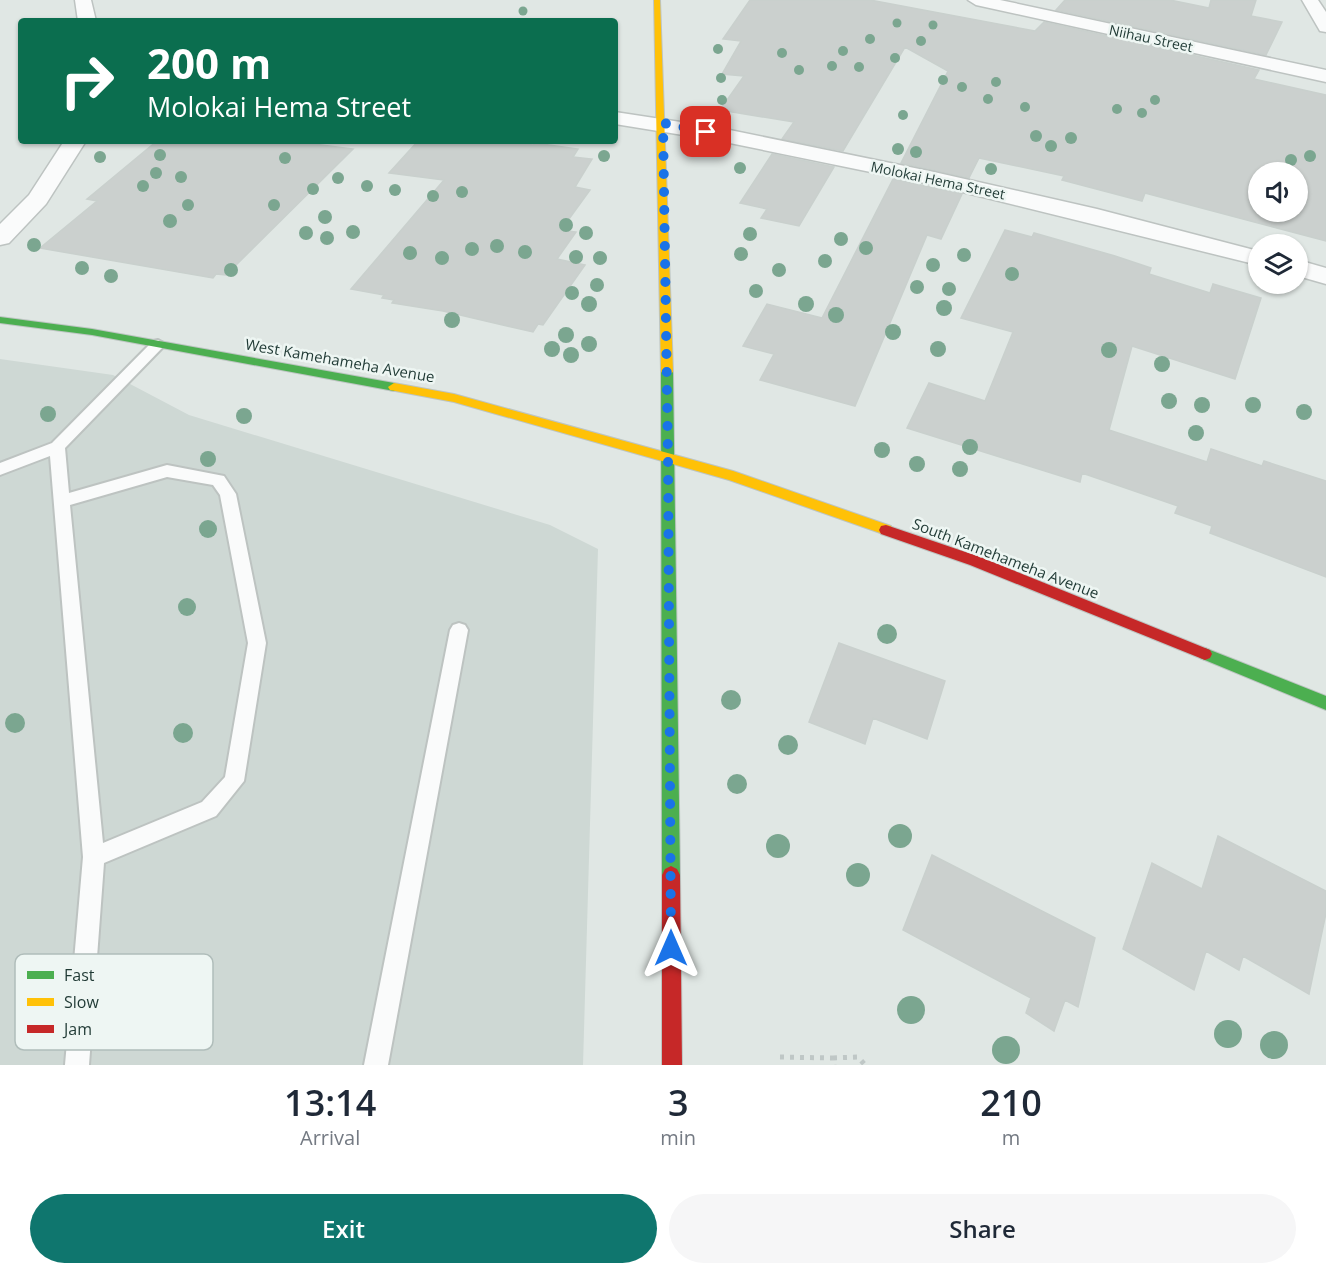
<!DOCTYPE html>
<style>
body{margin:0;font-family:"Open Sans",sans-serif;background:#f6f6f7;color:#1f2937;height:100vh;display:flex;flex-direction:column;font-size:22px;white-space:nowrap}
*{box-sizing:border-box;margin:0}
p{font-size:20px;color:#747a83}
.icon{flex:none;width:33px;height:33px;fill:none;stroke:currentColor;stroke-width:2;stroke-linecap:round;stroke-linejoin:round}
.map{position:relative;height:1065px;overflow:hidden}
.drawer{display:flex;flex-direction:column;background:#fff;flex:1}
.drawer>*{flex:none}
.top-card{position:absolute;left:18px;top:18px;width:600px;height:126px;border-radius:6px;box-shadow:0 2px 4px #0004;background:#0b6e4f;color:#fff;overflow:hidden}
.buttons{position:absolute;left:1248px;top:162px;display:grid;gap:12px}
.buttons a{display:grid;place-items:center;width:60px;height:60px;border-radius:50%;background:#fff;box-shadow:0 2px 4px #0004;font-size:30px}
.pin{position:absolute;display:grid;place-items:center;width:51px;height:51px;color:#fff;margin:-26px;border-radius:12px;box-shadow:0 3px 9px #0006}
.me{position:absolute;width:66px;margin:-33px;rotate:0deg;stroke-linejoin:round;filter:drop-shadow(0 0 4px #0008)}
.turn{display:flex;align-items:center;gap:21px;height:126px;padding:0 30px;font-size:27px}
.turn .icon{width:78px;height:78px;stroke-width:2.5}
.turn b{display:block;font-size:42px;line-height:51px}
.eta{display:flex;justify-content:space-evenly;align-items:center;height:102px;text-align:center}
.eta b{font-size:36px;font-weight:600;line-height:42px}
.cta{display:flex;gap:12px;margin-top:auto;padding:12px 30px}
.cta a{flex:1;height:69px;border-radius:36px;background:#0f766e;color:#fff;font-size:24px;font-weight:600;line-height:69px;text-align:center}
.cta a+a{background:#f6f6f7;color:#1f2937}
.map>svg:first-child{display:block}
</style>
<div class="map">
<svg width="1326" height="1065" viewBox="0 0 1326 1065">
<rect width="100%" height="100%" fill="#e0e7e4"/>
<!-- built -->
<path fill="#ced8d4" d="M0,359L113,375L189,415L550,525L598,549L583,1065H0Z"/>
<!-- building -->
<path fill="#cbd0ce" stroke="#c9d0cd" stroke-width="1.5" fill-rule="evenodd" d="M750,0H870L1035,31L1044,22L1259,70L1254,79L1326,95V241L1145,193L1142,201L1062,180L1064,176L979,158L969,178L901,163L948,71L905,47L843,151L782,139L794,122L720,110L744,76L722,74L741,41L723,39ZM1258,172H1298V212H1258Z
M1065,0H1170L1209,8L1211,0H1256L1251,16L1282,22L1266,55L1056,10Z
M157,141H290L353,149L226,275L216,274L213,278L40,248L97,201L87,199Z
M418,141H502L533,145L535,143L578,149L573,157L592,159L575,187L590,190L561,230L576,232L557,259L585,265L543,325L538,324L533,332L443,311L392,303L394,300L382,298L384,295L351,289L444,180L389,173Z
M772,154L834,167L799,226L761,218L767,209L740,203Z
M893,179L962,194L941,239L927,235L855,406L760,380L774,354L743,346L767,304L822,318Z
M1005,230L1032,237L1034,233L1115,256L1151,268L1149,274L1210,293L1213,284L1261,298L1235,379L1132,346L1109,430L1207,462L1211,449L1262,466L1264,461L1326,481V577L1210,533L1212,526L1175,513L1178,506L1082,473L1080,482L907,428L929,383L985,401L1013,332L961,318Z
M839,643L945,681L927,739L873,718L865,744L809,722Z
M1218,836L1326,891V913L1309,994L1243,956L1239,970L1206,951L1194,990L1123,949L1152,863L1202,889Z
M932,855L1095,938L1078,1007L1065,1000L1054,1031L1026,1013L1031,998L903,930Z"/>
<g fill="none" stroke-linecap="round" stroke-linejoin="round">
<defs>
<path id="lane" d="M158,340L165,344L163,347L65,448L69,493L167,465L224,476L236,494L266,643L244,781L216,816L104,863L89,1065H65L83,857L50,456L0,475V463L52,443L153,341ZM167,477L213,485L220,495L248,643L225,777L202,802L103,843L70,505Z
M459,623L465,625L468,630L388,1065H364L450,630L453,625Z"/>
<path id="street" d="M75,0H91L96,21H78Z
M968,0H1000L1326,70V82L976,5Z
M1302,0H1318L1326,12V32L1320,31Z
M615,112L720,128L934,172L1097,209L1258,251V265L934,185L720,141L615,124Z
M64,141H86L46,204L9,243L0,245V224L29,195Z
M1298,260L1326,268V284L1298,276Z"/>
<path id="fast" d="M0,317L92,329L394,383L400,387L394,391L92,335L0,323Z
M667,368L673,372L680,875L677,881L671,884L665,881L662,875L661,372Z
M1205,648L1326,696V710L1200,658L1198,654L1200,650Z"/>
<path id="slow" d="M654,0H660L673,372L667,376L661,372Z
M394,383L454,394L733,471L891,526L893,530L886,535L729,480L454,402L390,390L388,387Z"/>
<path id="jam" d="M886,525L980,557L1210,650L1212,654L1210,658L1205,660L1200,658L970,565L881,534L879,530L881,526Z
M671,866L677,869L680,875L682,1065H662V875L665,869Z"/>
</defs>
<!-- lane casing -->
<use href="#lane" stroke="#bdc3c1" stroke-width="4"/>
<!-- street casing -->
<use href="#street" stroke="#bdc3c1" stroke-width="3"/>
<!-- fast casing -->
<use href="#fast" stroke="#bdc5c2" stroke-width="2"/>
<!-- slow casing -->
<use href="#slow" stroke="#bdc5c2" stroke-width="2"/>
<!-- jam casing -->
<use href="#jam" stroke="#bdc5c2" stroke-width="2"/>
<!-- path -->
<path stroke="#bfc7c6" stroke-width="5" stroke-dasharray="4 6" stroke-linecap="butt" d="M780,1057L833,1058L834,1065
M833,1058L858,1057L865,1065"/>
<!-- lane -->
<use href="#lane" fill="#fafbfb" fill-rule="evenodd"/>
<!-- street -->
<use href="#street" fill="#fafbfb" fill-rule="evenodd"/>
<!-- fast -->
<use href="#fast" fill="#4caf50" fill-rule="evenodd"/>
<!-- slow -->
<use href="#slow" fill="#ffc107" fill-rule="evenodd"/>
<!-- jam -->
<use href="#jam" fill="#c62828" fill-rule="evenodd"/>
</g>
<!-- trees -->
<g fill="#7ba690">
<circle cx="523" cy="11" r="4.5"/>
<circle cx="897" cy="23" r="4.5"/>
<circle cx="933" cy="25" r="4.5"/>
<circle cx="870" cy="39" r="5"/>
<circle cx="921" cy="41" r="5"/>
<circle cx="718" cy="49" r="5"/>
<circle cx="843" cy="51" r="5"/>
<circle cx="782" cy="53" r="5"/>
<circle cx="895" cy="58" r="5"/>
<circle cx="832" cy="66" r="5"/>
<circle cx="859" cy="67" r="5"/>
<circle cx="799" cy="70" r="5"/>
<circle cx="721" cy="78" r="5"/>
<circle cx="943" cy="80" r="5"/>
<circle cx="996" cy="82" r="5"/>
<circle cx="962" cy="87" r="5"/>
<circle cx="988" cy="99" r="5"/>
<circle cx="722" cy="100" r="5"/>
<circle cx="1155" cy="100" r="5"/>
<circle cx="1025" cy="107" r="5"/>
<circle cx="1117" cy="109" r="5"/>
<circle cx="1142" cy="113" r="5"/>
<circle cx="903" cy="115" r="5"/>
<circle cx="1036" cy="136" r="6"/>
<circle cx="1071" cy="138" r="6"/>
<circle cx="1051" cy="146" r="6"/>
<circle cx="898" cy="149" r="6"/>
<circle cx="916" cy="152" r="6"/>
<circle cx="160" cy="155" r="6"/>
<circle cx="604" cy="156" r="6"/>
<circle cx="1310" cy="156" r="6"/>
<circle cx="100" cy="157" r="6"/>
<circle cx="285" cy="158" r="6"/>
<circle cx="1291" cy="160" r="6"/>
<circle cx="740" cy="168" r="6"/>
<circle cx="991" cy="169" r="6"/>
<circle cx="156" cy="173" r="6"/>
<circle cx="181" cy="177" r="6"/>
<circle cx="338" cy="178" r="6"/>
<circle cx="143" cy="186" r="6"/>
<circle cx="367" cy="186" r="6"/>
<circle cx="313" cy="189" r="6"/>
<circle cx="395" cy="190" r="6"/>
<circle cx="462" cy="192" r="6"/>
<circle cx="433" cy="196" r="6"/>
<circle cx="188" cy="205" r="6"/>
<circle cx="274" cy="205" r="6"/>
<circle cx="325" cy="217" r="7"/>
<circle cx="170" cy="221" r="7"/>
<circle cx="566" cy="225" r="7"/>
<circle cx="353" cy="232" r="7"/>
<circle cx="306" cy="233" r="7"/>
<circle cx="586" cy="233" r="7"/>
<circle cx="750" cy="234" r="7"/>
<circle cx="327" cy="238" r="7"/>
<circle cx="841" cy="239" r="7"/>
<circle cx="34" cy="245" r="7"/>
<circle cx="497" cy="246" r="7"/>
<circle cx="866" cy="248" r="7"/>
<circle cx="472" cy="249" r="7"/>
<circle cx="525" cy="252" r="7"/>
<circle cx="410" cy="253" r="7"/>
<circle cx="741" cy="254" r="7"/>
<circle cx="964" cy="255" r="7"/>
<circle cx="576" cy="257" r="7"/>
<circle cx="442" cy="258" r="7"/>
<circle cx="600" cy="258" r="7"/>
<circle cx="825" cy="261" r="7"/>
<circle cx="933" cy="265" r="7"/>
<circle cx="82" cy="268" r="7"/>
<circle cx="231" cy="270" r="7"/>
<circle cx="779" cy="270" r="7"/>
<circle cx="1012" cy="274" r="7"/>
<circle cx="111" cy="276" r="7"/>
<circle cx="597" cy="285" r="7"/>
<circle cx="917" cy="287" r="7"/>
<circle cx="949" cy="289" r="7"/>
<circle cx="756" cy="291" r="7"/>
<circle cx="572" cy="293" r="7"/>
<circle cx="589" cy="304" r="8"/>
<circle cx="806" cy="304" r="8"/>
<circle cx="944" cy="308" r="8"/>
<circle cx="836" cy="315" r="8"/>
<circle cx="452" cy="320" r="8"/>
<circle cx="893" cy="332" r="8"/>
<circle cx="566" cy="335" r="8"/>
<circle cx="589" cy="344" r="8"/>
<circle cx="552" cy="349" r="8"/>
<circle cx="938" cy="349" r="8"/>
<circle cx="1109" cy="350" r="8"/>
<circle cx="571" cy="355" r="8"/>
<circle cx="1162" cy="364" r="8"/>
<circle cx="1169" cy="401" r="8"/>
<circle cx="1202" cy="405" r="8"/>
<circle cx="1253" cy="405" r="8"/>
<circle cx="1304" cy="412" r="8"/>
<circle cx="48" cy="414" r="8"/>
<circle cx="244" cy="416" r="8"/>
<circle cx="1196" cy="433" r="8"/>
<circle cx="970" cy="447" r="8"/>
<circle cx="882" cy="450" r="8"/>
<circle cx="208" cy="459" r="8"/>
<circle cx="917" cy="464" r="8"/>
<circle cx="960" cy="469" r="8"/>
<circle cx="208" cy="529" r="9"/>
<circle cx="187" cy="607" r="9"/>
<circle cx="887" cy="634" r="10"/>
<circle cx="731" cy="700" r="10"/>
<circle cx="15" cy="723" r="10"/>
<circle cx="183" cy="733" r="10"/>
<circle cx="788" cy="745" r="10"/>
<circle cx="737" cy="784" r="10"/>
<circle cx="900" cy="836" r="12"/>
<circle cx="778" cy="846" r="12"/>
<circle cx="858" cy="875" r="12"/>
<circle cx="911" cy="1010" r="14"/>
<circle cx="1228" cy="1034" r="14"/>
<circle cx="1274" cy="1045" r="14"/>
<circle cx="1006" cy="1050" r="14"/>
</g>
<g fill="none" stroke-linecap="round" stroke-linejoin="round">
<!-- route -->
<path stroke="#1a73e8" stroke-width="10" stroke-dasharray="0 18" d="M671,948L668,459L663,123L706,132"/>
</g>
<g text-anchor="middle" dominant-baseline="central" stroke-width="5" stroke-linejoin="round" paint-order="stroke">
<!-- far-street labels -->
<g font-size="14" fill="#1f3934" stroke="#eef6f3">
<text transform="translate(1151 38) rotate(12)">Niihau Street</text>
<text transform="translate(938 180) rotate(12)">Molokai Hema Street</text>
</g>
<!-- street labels -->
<g font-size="15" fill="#1f3934" stroke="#eef6f3">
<text transform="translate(340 360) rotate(10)">West Kamehameha Avenue</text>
<text transform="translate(1006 558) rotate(21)">South Kamehameha Avenue</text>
</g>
</g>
<!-- legend -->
<rect x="15" y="954" width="198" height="96" rx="9" fill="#eef6f3" stroke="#b0bdba" stroke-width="1.5"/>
<rect x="27" y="971" width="27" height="8" fill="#4caf50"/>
<rect x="27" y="998" width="27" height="8" fill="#ffc107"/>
<rect x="27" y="1025" width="27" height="8" fill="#c62828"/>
<g font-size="16" fill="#1f3934">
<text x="64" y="981">Fast</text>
<text x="64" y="1008">Slow</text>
<text x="64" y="1035">Jam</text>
</g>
</svg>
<div class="buttons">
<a><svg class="icon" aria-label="sound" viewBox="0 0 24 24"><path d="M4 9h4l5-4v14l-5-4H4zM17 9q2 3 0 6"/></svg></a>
<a><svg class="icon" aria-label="layers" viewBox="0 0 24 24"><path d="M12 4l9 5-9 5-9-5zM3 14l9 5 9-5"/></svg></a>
</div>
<div class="pin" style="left:706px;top:132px;background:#d93025"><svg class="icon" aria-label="arrive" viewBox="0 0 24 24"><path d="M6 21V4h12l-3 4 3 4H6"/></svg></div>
<svg class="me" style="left:671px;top:948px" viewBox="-20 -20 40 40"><path d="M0-17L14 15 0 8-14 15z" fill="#1a73e8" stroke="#fff" stroke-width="4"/></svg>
<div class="top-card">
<div class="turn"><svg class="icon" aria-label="right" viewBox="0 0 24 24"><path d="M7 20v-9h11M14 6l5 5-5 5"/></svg><div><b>200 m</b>Molokai Hema Street</div></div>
</div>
</div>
<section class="drawer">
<div class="eta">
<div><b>13:14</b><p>Arrival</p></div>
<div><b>3</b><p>min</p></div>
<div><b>210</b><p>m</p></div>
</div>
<div class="cta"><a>Exit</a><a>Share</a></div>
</section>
